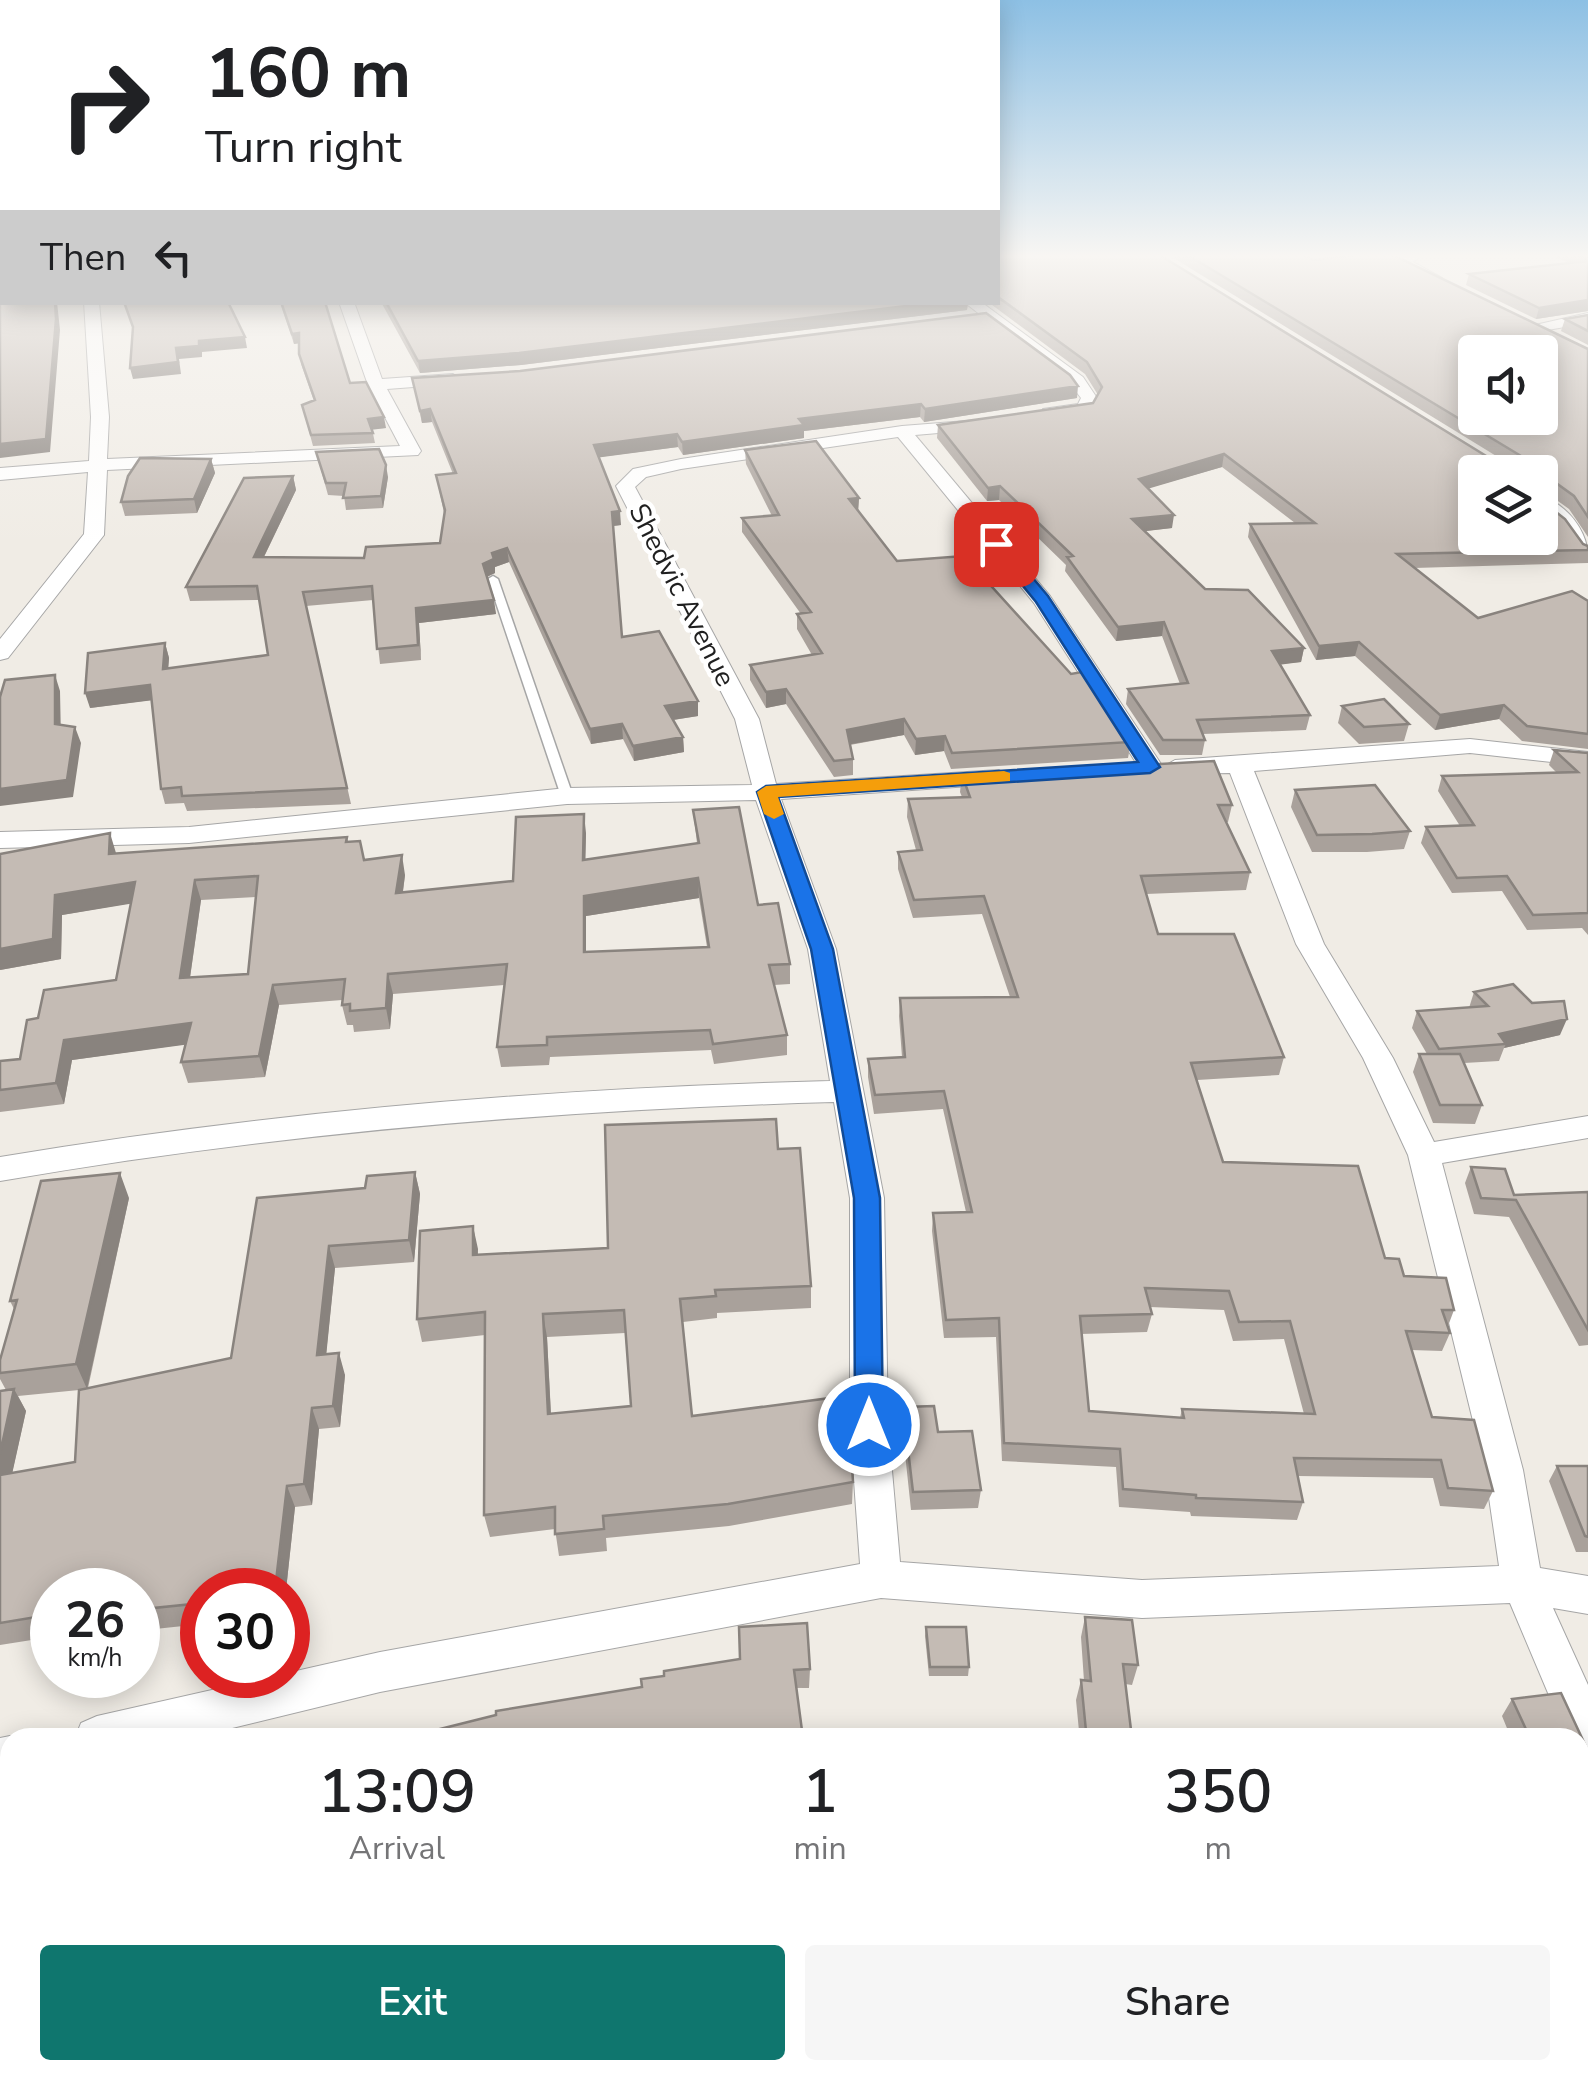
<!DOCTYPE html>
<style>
body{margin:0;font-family:"Nunito Sans",sans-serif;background:#f6f6f6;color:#202124;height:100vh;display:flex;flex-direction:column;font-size:38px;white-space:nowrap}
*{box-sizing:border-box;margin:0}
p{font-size:32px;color:#757577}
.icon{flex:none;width:55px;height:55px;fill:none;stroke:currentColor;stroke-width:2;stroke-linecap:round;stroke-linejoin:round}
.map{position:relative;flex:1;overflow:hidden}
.panel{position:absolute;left:0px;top:1728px;width:1590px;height:352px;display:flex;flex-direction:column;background:#fff;border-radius:30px 30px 0 0;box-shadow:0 5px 25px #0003}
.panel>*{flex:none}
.guide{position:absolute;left:0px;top:0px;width:1000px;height:305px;box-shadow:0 5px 25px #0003;background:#fff;color:#202124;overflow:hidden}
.buttons{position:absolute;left:1458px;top:335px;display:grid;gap:20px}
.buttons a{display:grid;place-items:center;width:100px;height:100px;border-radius:10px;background:#fff;box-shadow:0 5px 25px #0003;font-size:50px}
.speed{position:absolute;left:30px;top:1568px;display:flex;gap:20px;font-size:50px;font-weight:700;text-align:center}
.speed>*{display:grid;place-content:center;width:130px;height:130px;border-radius:50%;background:#fff;box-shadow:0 5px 25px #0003;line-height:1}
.speed small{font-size:25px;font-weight:400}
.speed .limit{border:15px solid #d22;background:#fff;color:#111}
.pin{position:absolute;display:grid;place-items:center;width:85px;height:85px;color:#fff;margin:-42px;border-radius:20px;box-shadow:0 5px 15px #0006}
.me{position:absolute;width:110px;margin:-55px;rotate:0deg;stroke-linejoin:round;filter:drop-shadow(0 0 8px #0008)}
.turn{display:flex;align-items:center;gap:35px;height:210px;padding:0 40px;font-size:45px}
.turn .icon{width:130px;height:130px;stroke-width:2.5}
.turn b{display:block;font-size:70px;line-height:85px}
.then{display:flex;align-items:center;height:95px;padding:0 40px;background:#0003;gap:20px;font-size:38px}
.eta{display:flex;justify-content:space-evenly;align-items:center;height:170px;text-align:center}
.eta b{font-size:60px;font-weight:600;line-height:70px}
.cta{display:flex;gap:20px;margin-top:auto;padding:20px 40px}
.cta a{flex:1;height:115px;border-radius:10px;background:#0f766e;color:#fff;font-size:40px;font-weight:600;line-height:115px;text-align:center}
.cta a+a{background:#f6f6f6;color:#202124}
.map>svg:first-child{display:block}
</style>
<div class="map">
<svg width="1588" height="2079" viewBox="0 0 1588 2079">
<rect width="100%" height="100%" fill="#f0ece5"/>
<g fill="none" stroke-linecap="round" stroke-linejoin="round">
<defs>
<path id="service" d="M493,576L498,579L573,796L571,799H563L561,796L488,579Z"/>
<path id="minor" d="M1407,254H1423L1413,262L1442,278V284H1432L1398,265V259Z
M84,302H99L109,417L107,459L400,446L368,385L339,302H354L382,379L453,374L461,379L453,384L387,389L421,451L418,455L107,470L104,535L8,658L0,660V639L84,534L88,472L0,480V468L89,461L91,417Z
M964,302H981L1083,377L1097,398L1091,412L1043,417V409L1078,404L1081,398L1071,385Z
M1588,313V323L1530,333L1522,328Z
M979,420L988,425L985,429L915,435L1050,596L1163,767L1175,760L1470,739L1588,752V766L1470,753L1254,771L1324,944L1393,1058L1434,1142L1588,1116V1138L1442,1163L1523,1470L1540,1568L1588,1576V1614L1553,1608L1588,1685V1757L1580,1753V1738H1567L1510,1603L1142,1618L881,1598L380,1692L191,1738H75L81,1723L97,1716L380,1652L860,1564L850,1425V1198L834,1102C554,1110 277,1133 0,1181V1157C275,1111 551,1088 830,1081L808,949L756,800L567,804L189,843L0,848V832L189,827L567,788L752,785L735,719L616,486L633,469L681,459L902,426ZM898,437L1034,603L1142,772L1151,774L1163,767L1175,774L1230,773L1296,944L1363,1058L1408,1155L1485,1470L1499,1566L1142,1580L900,1562L888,1425L884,1198L836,949L781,799L999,784L1011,777L999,770L776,784L759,719L635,487L646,477L681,469Z
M1540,495C1567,505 1588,530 1588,558L1581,556L1563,530L1540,511Z
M10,1736L14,1738H10V1780L0,1782V1738Z"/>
</defs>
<!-- service casing -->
<use href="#service" stroke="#a6a6a6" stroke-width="3"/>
<!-- minor casing -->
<use href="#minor" stroke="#a6a6a6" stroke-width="2"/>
<!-- service -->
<use href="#service" fill="#fff" fill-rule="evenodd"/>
<!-- minor -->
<use href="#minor" fill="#fff" fill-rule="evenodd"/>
</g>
<!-- wall -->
<path fill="#a9a19b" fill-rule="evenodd" d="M998,254L1496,462H1506L1167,254H1302L1313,260L1588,349V537L1569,509L1551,496L1542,494V501L1583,544L1588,546V563L1414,568L1478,618L1588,601V749L1522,741L1499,719L1435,730L1355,656L1316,660L1248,537L1250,524L1295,523L1222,467L1148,488L1172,528L1144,531L1205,589L1304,648L1301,662L1280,664L1310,715L1306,730L1203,734L1205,740L1202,755H1160L1126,704L1128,689L1180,684L1162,636L1116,641L1065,571L1066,565L999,500L987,501L937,438L938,425L1093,403L1098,395L1085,374L988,302H998Z
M1548,254H1588V311L1536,319L1466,285L1469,274L1569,263Z
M280,302H325L350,383L386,428L372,429L375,443L313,446L302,405L314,401L301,364L299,343L294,344Z
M381,302H968L967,310L521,365L420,373Z
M1588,315V345L1561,331L1565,319Z
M412,378L1077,398L924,422L920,417L804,431V438L683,455L678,447L599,457L621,525L613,526L622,637L698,701V716L673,720L683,737L684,752L634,761L623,739L591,744L509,562L495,567V573L487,577L496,614L419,623L421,660L380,664L373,600L306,606L351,804L187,811L184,803L165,804L161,789L151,700L90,708L165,643L169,658L168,669L268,655L259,600L190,601L186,587L293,476L296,490L264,557L364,558L440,543L444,513L436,475L453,474L432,422L422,423Z
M745,450L859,498L858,511L897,561L1131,742L1128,758L951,769L944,751L915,755L904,735L850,745L853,759V775L834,777L786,704L766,708L750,680V665L812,655L797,629V614H801L742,532V518L772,516L746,464Z
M316,452L388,477L383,508L346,510L344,496L328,495Z
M211,459L215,473L197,513L125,516L121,502Z
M1342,706L1409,724L1404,741L1359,744L1338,723Z
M1554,750L1588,753V935L1582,928L1527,930L1502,891L1452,893L1421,843L1426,827L1460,826L1438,791L1442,776L1556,772L1549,765Z
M962,775L1232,805L1228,822H1226L1250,872L1246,890L1146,894L1158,934L1284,1057L1279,1075L1197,1080L1223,1162L1385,1258L1404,1276L1454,1310L1448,1326L1450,1333L1442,1351L1411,1350L1432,1417L1493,1491L1484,1509L1440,1506L1433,1478L1298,1476L1303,1502L1297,1520L1191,1516L1190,1512L1119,1507L1116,1467L1002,1461L996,1337L944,1338L932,1231L933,1213L966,1212L943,1109L874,1114L868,1077V1059L902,1057L899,1016L900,998L1010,997L982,914L913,918L898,869V852L916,850L907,817L908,799L962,797L960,792ZM1150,1307L1224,1310L1233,1341L1284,1339L1304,1414L1182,1409L1180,1418L1089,1411L1081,1334L1147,1332L1152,1314Z
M1295,790L1410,831L1404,849L1367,852H1312L1291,807Z
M693,810L758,905L790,964V984L774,985L787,1035V1055L714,1064L711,1050L550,1057L549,1065L501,1067L497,1047L504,985L393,994L390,1029L354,1032L353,1025H347L342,1005V1000L279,1005L265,1077L188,1083L181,1062L186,1044L72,1060L64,1104L0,1112V1061L20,1059L38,1018L116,980L131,903L62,915L61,959L0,970L116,854L347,837L348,842L364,860L405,875L403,892L513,881L586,833L585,860L697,843ZM256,897L248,974L190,978L201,900ZM699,898L707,947L586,952V916Z
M1474,992L1560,1035L1504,1048L1499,1061L1464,1063L1482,1105L1475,1124L1433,1123L1413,1072L1419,1054H1427L1412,1028L1417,1011L1469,1008Z
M778,1149L811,1286V1308L717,1313V1318L683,1322L692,1416L853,1482L852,1504L729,1526L606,1538L607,1551L559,1556L555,1529L490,1537L484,1515L485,1335L422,1342L417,1319L473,1226L478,1255L608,1248ZM625,1333L631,1406L551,1414L547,1337Z
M1471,1167L1514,1195L1588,1192V1345L1579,1346L1509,1217L1474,1214L1465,1183Z
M415,1172L420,1194L414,1262L335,1268L326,1354L345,1375L340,1427L319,1429L312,1505L295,1507L286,1590H202V1624L155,1629L154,1636L138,1638V1590H52V1651L46,1652L38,1639L0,1645V1391L6,1390L0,1379V1360L14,1309L10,1301L129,1198L88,1388L231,1358L365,1188ZM79,1390L75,1462L12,1473L26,1411L18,1396Z
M903,1407L938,1432L981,1490L978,1508L911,1510L902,1425Z
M1557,1466H1588V1552H1576L1549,1481Z
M1085,1617L1138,1665L1132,1685L1125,1684L1132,1738H1032V1735L1079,1731L1076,1700L1081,1680L1084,1681L1081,1637Z
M926,1627L969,1667L968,1676H929L925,1636Z
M810,1669L809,1688L642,1687L641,1679Z
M1561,1693L1588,1751V1804L1580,1805V1738H1511L1502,1716L1512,1699Z
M1580,1810L1588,1814V2006L1580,2008Z
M1096,2070H1358L1360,2079H1098Z"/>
<!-- shaded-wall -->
<path fill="#89837e" d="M1588,300V311L1536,319L1539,308Z
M55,302H57L60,330L50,452L0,458V444Z
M939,302H968L967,310L521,365L420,373L418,361Z
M299,333L301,343L294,344L292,334Z
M245,337L247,348L202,352V357L179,359L181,374L133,379L130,368L176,348L199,341Z
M1078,386L1077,398L924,422L925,409Z
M921,404L920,417L804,431V438L683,455L682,442L799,419Z
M430,409L432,422L422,423L420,411Z
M384,417L386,428L370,430L368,419Z
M677,434L678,447L595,458L594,445Z
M1224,454L1222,467L1137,492L1139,479Z
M211,459L215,473L197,513L194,499Z
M386,465L388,477L383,508L381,496Z
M293,476L296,490L257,571L254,557Z
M1000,486L999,500L987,501L988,488Z
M859,498L858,512L849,499Z
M620,511L621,525L613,526L612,512Z
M1174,515L1172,528L1130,533L1132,519Z
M507,548L509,562L495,567V573L484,578L483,564L492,553Z
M494,600L496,614L419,623L421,660L416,608Z
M1164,622L1162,636L1116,641L1118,627Z
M1359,642L1355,656L1316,660L1319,646Z
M165,643L169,658L167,684L163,669Z
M1304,648L1301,662L1269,666L1272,651Z
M55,675L60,691L61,741L55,724Z
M150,685L154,700L90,708L85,693Z
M786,689V704L766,708V692Z
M698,701V716L666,721L665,706Z
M1504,705L1499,719L1435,730L1440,715Z
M904,719V735L846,745L847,730Z
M622,724L623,739L591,744L590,729Z
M75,727L81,743L73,797L0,806V789Z
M945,736L944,751L915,755L916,739Z
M683,737L684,752L634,761L633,746Z
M584,814L586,833L585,880L583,860Z
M110,833L116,853V874L109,854Z
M402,855L405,875L400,912L396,893Z
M698,878L699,898L586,916V972L584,952V896Z
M195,880L201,900L187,998L180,978Z
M135,882L141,902L62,915L61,959L0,970V949L55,895Z
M388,974L393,994L390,1029L386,1008Z
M273,985L279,1005L265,1077L259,1056Z
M1567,1019L1560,1035L1504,1048L1506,1044L1499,1034Z
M191,1023L198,1043L72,1060L64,1104L56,1083L64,1040Z
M415,1172L420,1194L414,1262L409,1240Z
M120,1173L129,1198L87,1389L76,1364Z
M473,1226L478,1249L477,1278L473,1255Z
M329,1246L335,1268L324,1377L317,1355Z
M543,1314L547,1337L552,1437L548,1414Z
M339,1353L345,1375L340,1427L333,1406Z
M14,1389L26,1411L7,1497L0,1484V1454Z
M312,1408L319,1429L312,1505L304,1484Z
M287,1486L295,1507L286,1590H275Z
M144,1609L155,1629L154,1636L143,1615Z
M744,2070H799L768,2079H712Z"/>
<!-- building -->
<path fill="#c4bbb4" stroke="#89837e" stroke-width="2.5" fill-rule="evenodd" d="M0,254H2V302H55L56,319L46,439L0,444V270H1V256Z
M998,254H1158L1496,462L1522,461L1521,456L1186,254H1302L1313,260L1365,254H1391L1588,349V517L1574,496L1556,483L1541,480L1542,501L1565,519L1583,544L1588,546V550L1397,554L1478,618L1572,591L1588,601V734L1527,726L1504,705L1440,715L1359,642L1319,646L1250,524L1315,523L1224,454L1139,479L1174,515L1132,519L1205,589L1248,590L1304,648L1272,651L1310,715L1197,720L1205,740H1163L1128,689L1188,683L1164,622L1118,627L1067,557L1073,556L1000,486L988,488L938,425L1093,403L1102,387L1087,362L998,297ZM1475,352H1540V418H1475ZM1475,472H1540V538H1475Z
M1575,254H1588V260Z
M1588,261V300L1539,308L1469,274Z
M124,302H228L245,337L199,341V346L176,348L178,362L130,368L133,327Z
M281,302H325L350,383L366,382L384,417L368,419L373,433L311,435L302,405L315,400L299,354V333L292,334Z
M386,302H939L519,353L418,361Z
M986,313L1070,375L1078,386L925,409L921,404L799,419L804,425L682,442L677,434L594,445L620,511L612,512L622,637L659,631L698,701L665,706L683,737L633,746L622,724L590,729L507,548L492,553L494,559L483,564L494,600L416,608L418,645L377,649L372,586L303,592L347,788L182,796L181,787L161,789L150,685L85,693L88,653L165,643L163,669L268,655L257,586L186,587L244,478L293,476L254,557L364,558L366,547L440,543L445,510L436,475L456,473L430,409L420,411L412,378L520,371Z
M1588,315V331L1565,319Z
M816,441L859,498L849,499L897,561L964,556L1071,674L1082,672L1131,742L952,753L945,736L916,739L904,719L847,730L853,759L834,761L786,689L766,692L750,665L822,653L797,614L811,612L742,518L779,515L745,450Z
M379,449L386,465L381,496L343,498L346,483H326L316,452Z
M140,458L211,459L194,499L121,502L128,476Z
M55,675V724L75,727L67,780L0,789V697L5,680Z
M1384,699L1409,724L1364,727L1342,706Z
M1554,750L1588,753V913L1533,915L1507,876L1457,878L1426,827L1474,825L1442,776L1578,772Z
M1214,761L1232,805H1218L1250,872L1141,876L1158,934H1234L1284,1057L1191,1063L1223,1162L1358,1166L1385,1258L1399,1259L1404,1276L1446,1278L1454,1310H1442L1450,1333L1406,1331L1432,1417L1474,1420L1493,1491L1448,1488L1441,1460L1294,1458L1303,1502L1196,1498V1495L1123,1489L1120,1449L1004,1443L999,1318L946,1320L933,1213L972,1212L944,1091L875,1095L868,1059L905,1057L900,998L1018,997L984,896L914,900L898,852L922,850L908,799L970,797L962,775ZM1145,1288L1229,1291L1239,1322L1290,1321L1315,1414L1182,1409L1184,1418L1089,1411L1080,1316L1152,1314Z
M1375,785L1410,831L1372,834L1317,835L1295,790Z
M739,807L758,905L778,903L790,964L769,965L787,1035L713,1044L710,1030L547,1037V1045L497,1047L507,964L388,974L386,1008L350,1011V1004L342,1005L345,979L273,985L259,1056L181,1062L191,1023L64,1040L56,1083L0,1090V1061L20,1059L27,1020L38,1018L44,990L116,980L135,882L55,895L53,939L0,949V854L110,833L109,854L347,837L346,842L360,841L364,860L402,855L396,893L513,881L516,817L584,814L583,860L699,843L693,810ZM258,876L248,974L180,978L195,880ZM698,878L709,947L584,952V896Z
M1513,984L1532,1003L1564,1001L1567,1019L1499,1034L1506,1044L1439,1049L1417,1011L1488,1006L1474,992Z
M1419,1054H1460L1482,1105H1440Z
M776,1119L778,1149L800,1148L811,1286L715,1290L716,1296L680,1299L692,1416L838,1397L851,1450L853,1482L728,1504L603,1516L604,1529L555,1534V1507L484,1515L485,1312L417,1319L420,1231L473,1226V1255L608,1248L605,1125ZM624,1310L631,1406L548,1414L543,1314Z
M1471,1167L1505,1169L1514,1195L1588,1192V1330L1516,1200L1481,1198Z
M415,1172L409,1240L329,1246L317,1355L339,1353L333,1406L312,1408L304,1484L287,1486L275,1590H202V1603L144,1609L143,1615L138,1616V1590H52V1629L33,1632L36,1617L0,1623V1475L75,1462L79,1390L231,1358L257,1198L365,1188L367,1176Z
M120,1173L76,1364L0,1373V1360L17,1300L10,1301L41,1181Z
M14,1389L0,1454V1391Z
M934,1406L938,1432L972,1431L981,1490L913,1492L903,1407Z
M1557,1466H1588V1537L1585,1536Z
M1085,1617L1132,1620L1138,1665L1123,1664L1132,1738H1033L1032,1735L1086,1731L1081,1680L1091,1681Z
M807,1623L810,1669L794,1670L803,1738H404L496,1715V1711L642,1687L641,1679L664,1676V1671L740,1659L739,1627Z
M926,1627H966L969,1667H930Z
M1561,1693L1588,1751V1789L1580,1790V1738H1530L1512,1699Z
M1586,1809L1588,1814V1988L1580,1989V1810Z
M675,2070H744L712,2079H676Z
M885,2070H1044L1045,2079H886Z
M1105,2070H1358L1360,2079H1107Z"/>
<!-- sky -->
<linearGradient id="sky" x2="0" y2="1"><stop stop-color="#8dc0e4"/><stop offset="0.47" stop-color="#f8f6f3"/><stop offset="1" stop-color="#f8f6f3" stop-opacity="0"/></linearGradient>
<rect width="1588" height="545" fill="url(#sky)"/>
<!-- route -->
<path fill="#1a73e8" stroke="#114b97" stroke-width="2.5" d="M991,540H1001L1048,596L1160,767L1150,773L778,797L833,949L880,1198L883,1425L879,1434L869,1437L859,1434L855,1425L854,1198L811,949L757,792L766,786L1138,762L1036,602L991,547Z"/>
<!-- slow -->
<path fill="#f59e0b" d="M1004,771L1010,773V781L778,797L784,814L774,819L764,814L757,792L766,786Z"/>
<g text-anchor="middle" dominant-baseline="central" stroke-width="9" stroke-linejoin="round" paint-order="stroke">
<!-- far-street labels -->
<g font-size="28" fill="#1f1f1f" stroke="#fff">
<text transform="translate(682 595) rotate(63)">Shedvic Avenue</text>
</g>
</g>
</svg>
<div class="buttons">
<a><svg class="icon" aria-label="sound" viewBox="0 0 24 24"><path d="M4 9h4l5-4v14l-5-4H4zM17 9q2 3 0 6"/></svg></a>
<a><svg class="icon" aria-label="layers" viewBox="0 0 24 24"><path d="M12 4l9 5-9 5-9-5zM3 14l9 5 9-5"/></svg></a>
</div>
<div class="speed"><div>26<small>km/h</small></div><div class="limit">30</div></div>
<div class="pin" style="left:996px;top:544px;background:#d93025"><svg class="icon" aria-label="arrive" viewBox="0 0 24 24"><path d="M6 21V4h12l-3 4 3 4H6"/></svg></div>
<svg class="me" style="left:869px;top:1425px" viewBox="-20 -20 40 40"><circle r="17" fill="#1a73e8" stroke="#fff" stroke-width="3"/><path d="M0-11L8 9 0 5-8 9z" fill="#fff"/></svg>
<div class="guide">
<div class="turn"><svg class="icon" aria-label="right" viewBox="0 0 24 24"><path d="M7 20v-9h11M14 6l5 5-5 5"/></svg><div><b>160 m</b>Turn right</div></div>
<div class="then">Then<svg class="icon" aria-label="left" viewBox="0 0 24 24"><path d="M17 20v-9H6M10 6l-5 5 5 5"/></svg></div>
</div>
<section class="panel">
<div class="eta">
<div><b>13:09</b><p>Arrival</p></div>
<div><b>1</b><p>min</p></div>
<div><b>350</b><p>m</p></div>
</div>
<div class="cta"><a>Exit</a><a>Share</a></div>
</section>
</div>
